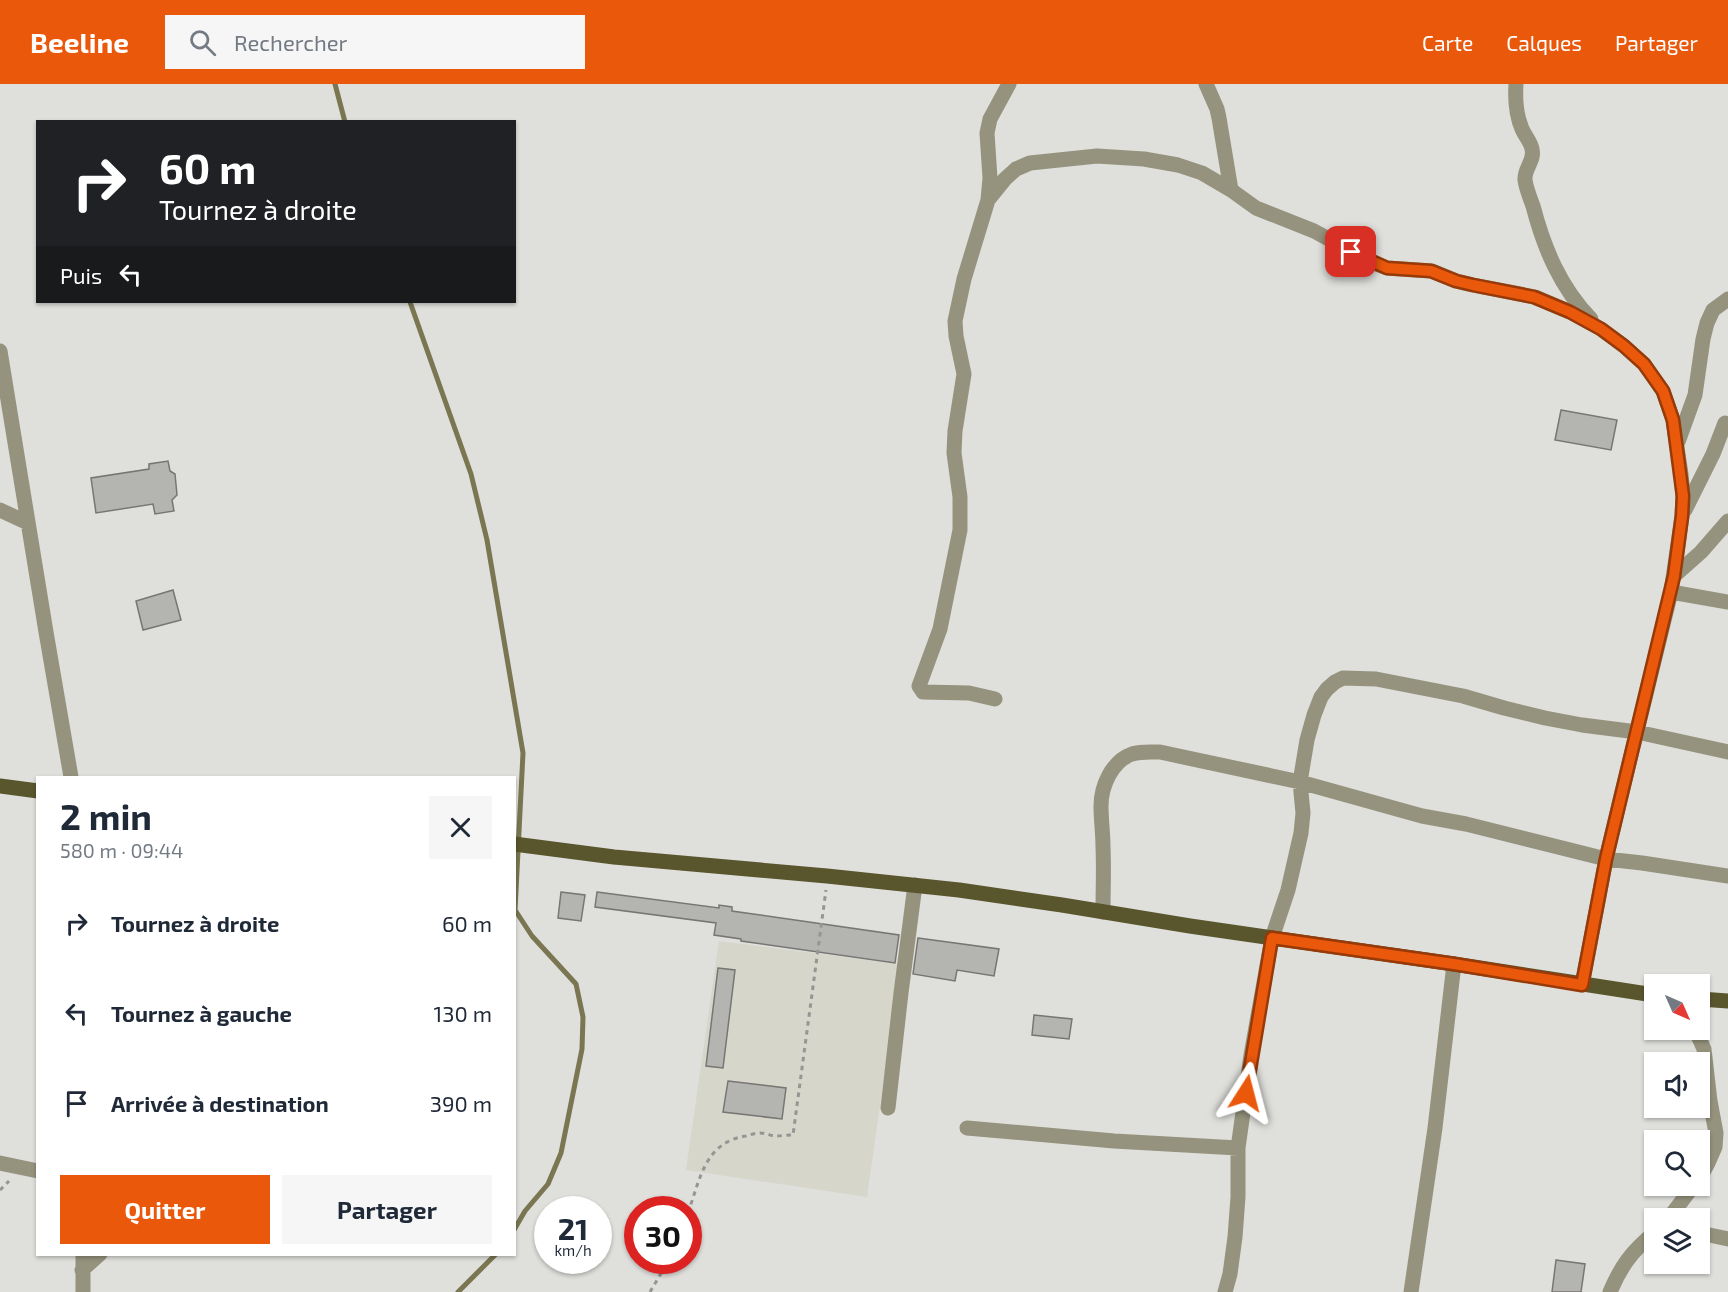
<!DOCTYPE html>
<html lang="fr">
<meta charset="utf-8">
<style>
body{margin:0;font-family:"Exo 2",sans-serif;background:#f6f6f7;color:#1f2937;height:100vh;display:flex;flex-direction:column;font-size:22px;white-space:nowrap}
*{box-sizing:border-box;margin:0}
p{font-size:20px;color:#747a83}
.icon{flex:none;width:33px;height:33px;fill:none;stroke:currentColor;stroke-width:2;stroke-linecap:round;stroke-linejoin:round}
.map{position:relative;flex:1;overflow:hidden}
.sheet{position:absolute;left:36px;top:692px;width:480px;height:480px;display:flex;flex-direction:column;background:#fff;border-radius:0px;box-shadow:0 2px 4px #0004}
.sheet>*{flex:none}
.hud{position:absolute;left:36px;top:36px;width:480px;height:183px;border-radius:0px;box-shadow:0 2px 4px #0004;background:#202124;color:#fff;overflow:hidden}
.needle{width:39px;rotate:135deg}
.controls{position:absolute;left:1644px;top:890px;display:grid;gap:12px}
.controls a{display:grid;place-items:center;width:66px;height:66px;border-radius:0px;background:#fff;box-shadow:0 2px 4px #0004;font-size:30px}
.speed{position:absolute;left:534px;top:1112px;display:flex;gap:12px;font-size:30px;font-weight:700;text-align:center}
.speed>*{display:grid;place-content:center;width:78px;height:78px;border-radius:50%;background:#fff;box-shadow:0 2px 4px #0004;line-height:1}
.speed small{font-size:15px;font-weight:400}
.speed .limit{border:9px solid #d22;background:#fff;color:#111}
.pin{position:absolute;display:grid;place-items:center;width:51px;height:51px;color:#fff;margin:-26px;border-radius:12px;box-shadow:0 3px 9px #0006}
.me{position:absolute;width:66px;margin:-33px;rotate:9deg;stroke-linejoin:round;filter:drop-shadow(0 0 4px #0008)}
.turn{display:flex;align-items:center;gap:21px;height:126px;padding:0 24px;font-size:27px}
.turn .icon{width:78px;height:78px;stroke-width:2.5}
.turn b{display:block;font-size:42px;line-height:51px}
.then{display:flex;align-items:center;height:57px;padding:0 24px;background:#0003;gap:12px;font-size:22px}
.round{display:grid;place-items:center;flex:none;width:63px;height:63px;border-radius:0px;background:#f6f6f7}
.summary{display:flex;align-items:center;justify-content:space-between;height:102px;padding:0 24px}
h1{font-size:36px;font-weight:700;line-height:45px}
.cta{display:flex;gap:12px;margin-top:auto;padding:12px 24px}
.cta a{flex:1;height:69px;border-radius:0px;background:#ea580c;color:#fff;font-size:24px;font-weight:700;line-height:69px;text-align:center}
.cta a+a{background:#f6f6f7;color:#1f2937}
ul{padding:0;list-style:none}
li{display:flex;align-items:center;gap:18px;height:90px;padding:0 24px}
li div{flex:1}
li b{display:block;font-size:22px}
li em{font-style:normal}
header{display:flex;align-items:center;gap:36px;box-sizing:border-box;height:84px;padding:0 30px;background:#ea580c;color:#fff}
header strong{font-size:28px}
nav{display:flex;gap:33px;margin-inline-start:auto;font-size:21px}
.search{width:420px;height:54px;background:#f6f6f7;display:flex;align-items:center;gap:15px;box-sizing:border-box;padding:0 21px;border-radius:0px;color:#747a83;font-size:22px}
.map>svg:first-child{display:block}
</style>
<header>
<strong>Beeline</strong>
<div class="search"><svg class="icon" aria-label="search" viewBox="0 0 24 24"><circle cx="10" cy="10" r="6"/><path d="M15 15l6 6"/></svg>Rechercher</div>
<nav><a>Carte</a><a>Calques</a><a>Partager</a></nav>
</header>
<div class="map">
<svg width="1728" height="1208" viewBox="0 0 1728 1208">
<rect width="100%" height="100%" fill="#dfdfdc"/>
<!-- built -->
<path fill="#d6d6cb" d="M719,857L900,880L867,1113L686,1086Z"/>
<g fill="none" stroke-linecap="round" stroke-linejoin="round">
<!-- stream -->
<path stroke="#797651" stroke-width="5" d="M335,0L345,38
M410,218L471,390L487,456L523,669L515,826L532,852L576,900L583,933L582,965L561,1069L548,1100L525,1127L514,1146
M458,1208L496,1170"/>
</g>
<!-- building -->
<path fill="#b4b4b1" stroke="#777673" stroke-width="1.5" d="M1561,326L1617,336L1611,366L1555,356Z
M168,377L170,387L175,390L177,411L172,416L174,427L155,430L153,420L96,429L91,394L149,385V380Z
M173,506L181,536L143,546L136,517Z
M561,808L585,811L581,837L558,834Z
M597,808L719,824V821L732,823V827L899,851L895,879L741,857V855L714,851L716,839L595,823Z
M918,854L999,865L994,892L957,886L955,897L913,890Z
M718,884L735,886L723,984L706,982Z
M1034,931L1072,935L1069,955L1032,951Z
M728,997L786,1004L782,1035L723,1028Z
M1556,1176L1585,1180L1581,1208H1552Z"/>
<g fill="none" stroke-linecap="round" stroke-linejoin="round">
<!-- path -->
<path stroke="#959593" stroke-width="3" stroke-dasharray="4.5 4.5" stroke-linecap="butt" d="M0,1106L9,1097
M688,1129C700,1095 705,1058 746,1052C750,1051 755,1049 760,1049C765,1049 769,1051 774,1052C780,1052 787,1051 793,1051L826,806
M650,1208L669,1176"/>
<!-- minor -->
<path stroke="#95937d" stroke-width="15" d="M1206,0L1217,25L1219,34L1231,106
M1516,0C1515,15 1516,31 1522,45C1525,52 1531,58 1532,65C1535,77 1524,84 1525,96C1526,104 1530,114 1533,122C1544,164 1560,203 1591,235
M988,116L1005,95L1016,85L1030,79L1097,72L1144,75L1178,81L1202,89L1231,106L1256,124L1314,147L1371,178L1387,184L1432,187L1456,197L1473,201L1535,213L1570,228L1601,245L1624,262L1644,280L1663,307L1673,336L1681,390L1683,412L1682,432L1671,508L1620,716L1606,775L1582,901
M0,267L46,548L71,693
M1678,358L1695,311L1703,255L1707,239L1713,226L1728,215
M0,426L28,439
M1685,426L1713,370L1725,339
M1674,492L1701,468L1728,437
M1671,508L1728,518
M995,615L969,609L923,608L919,602L940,545L960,446V413L954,369L955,347L964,290L956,252L955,237L964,195L988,116L990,94L987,49L990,35L1009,0
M1103,828C1103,806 1104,785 1103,763C1103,749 1101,736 1101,722C1101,702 1112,677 1132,670C1142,667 1150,668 1160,668L1300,698L1422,732L1466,740L1606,775L1642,779L1728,792
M1695,945L1704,965L1710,1017L1716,1049L1715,1063L1708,1079L1700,1094
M888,1024L901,909L915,801
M967,1044L1114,1057L1238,1064
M0,1079L38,1087
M1669,1134L1694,1101
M1700,1149L1728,1155
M83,1170V1208
M82,1186L100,1170
M1225,1208L1230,1190L1235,1153L1238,1113V1064L1251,971L1272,854L1288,806L1301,749L1303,729L1300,698L1307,656L1314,631L1321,613L1327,605L1335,598L1343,594L1376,595L1463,612L1504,624L1545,634L1582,641L1637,648L1728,668
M1411,1208L1435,1044L1454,880
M1610,1208C1621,1182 1632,1167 1654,1149"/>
<!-- major -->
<path stroke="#59552c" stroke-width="15" d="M0,702L38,707
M514,760L614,773L827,792L959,806L1062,821L1190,842L1454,880L1654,911
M1700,915L1728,917"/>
</g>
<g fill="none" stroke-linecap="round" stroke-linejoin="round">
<defs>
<path id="route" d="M1246,1009L1272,854L1454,880L1582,901L1606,775L1674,492L1682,432L1683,412L1673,336L1663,307L1644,280L1624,262L1601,245L1570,228L1534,213L1473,201L1456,197L1431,187L1387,184L1351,168"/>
</defs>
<!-- route casing -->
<use href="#route" stroke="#983908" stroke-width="15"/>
<!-- route -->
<use href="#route" stroke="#ea580c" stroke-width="10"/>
</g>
</svg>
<div class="controls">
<a><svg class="needle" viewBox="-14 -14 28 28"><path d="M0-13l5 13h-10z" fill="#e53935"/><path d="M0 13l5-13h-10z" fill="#747a83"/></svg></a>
<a><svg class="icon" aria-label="sound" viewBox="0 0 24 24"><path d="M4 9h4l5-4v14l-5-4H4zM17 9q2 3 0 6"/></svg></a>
<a><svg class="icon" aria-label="search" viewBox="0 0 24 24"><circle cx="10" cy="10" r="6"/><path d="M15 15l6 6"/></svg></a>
<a><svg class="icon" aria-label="layers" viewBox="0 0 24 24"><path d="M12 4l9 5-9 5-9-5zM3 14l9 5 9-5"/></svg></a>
</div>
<div class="speed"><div>21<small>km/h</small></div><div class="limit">30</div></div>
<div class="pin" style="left:1351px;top:168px;background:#d93025"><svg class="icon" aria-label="arrive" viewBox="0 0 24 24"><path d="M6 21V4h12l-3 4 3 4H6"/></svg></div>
<svg class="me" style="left:1246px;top:1009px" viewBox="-20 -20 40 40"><path d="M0-17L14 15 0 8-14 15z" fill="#ea580c" stroke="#fff" stroke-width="4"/></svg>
<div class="hud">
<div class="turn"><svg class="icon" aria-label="right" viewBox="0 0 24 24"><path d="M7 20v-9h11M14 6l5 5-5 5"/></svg><div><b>60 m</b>Tournez à droite</div></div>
<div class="then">Puis<svg class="icon" aria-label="left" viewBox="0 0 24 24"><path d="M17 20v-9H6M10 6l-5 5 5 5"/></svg></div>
</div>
<section class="sheet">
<div class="summary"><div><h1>2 min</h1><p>580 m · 09:44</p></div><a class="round"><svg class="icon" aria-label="close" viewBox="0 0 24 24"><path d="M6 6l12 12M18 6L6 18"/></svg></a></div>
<ul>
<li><svg class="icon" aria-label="right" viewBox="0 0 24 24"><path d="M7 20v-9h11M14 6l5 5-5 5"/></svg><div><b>Tournez à droite</b></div><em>60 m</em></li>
<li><svg class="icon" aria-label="left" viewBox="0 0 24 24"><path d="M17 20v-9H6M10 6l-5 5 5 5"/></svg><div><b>Tournez à gauche</b></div><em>130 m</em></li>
<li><svg class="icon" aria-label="arrive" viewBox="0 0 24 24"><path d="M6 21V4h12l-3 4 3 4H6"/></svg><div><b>Arrivée à destination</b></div><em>390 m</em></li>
</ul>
<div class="cta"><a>Quitter</a><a>Partager</a></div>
</section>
</div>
